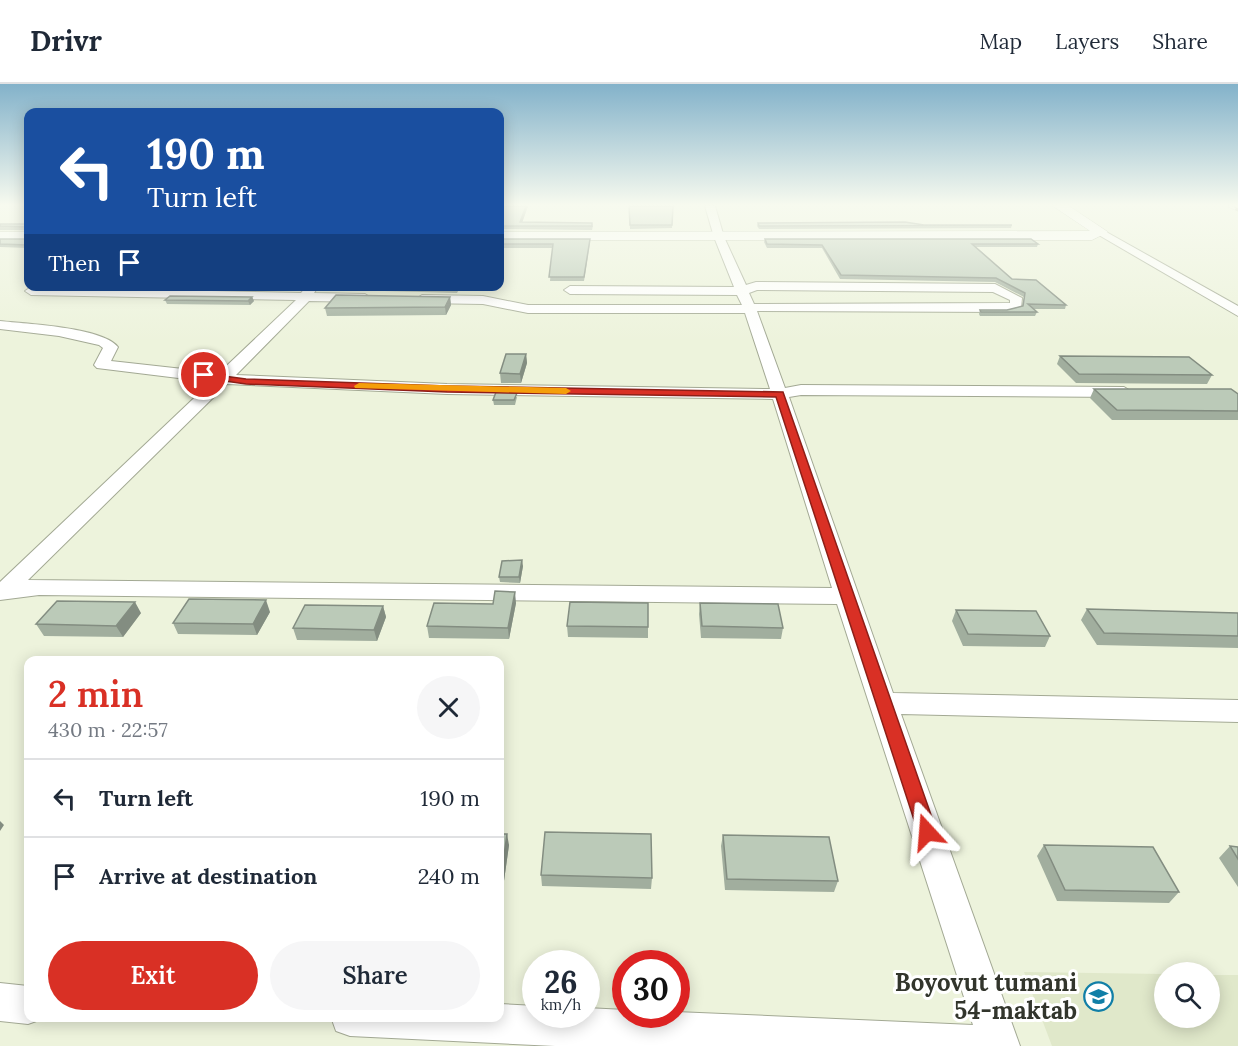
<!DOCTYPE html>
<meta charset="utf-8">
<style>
body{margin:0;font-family:Lora,serif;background:#f6f6f7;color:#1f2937;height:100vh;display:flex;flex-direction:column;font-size:22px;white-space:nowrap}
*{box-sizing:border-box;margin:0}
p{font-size:20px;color:#747a83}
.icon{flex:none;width:33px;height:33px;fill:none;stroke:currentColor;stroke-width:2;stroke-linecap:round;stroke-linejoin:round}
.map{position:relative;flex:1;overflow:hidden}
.details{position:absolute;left:24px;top:572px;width:480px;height:366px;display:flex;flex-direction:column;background:#fff;border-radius:12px;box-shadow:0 3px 15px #0003}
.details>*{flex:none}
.guide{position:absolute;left:24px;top:24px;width:480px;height:183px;border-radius:12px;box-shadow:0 3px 15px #0003;background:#1a4fa0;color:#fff;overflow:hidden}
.buttons{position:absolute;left:1154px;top:878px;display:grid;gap:12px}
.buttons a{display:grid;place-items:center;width:66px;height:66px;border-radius:50%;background:#fff;box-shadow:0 3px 15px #0003;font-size:30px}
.speed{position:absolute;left:522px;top:866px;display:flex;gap:12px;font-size:30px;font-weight:700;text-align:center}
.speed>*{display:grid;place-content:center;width:78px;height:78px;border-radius:50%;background:#fff;box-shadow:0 3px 15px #0003;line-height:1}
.speed small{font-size:15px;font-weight:400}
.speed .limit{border:9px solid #d22;background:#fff;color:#111}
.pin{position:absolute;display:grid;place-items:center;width:51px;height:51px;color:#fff;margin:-26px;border:3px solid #fff;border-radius:50%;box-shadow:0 2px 6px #0007}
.me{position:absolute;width:66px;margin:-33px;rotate:341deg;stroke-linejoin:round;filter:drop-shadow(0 0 4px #0008)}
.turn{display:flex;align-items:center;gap:21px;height:126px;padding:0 24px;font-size:27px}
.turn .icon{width:78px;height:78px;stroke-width:2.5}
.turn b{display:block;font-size:42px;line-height:51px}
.then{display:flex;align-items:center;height:57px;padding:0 24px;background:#0003;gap:12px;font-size:22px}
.round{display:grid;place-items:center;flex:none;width:63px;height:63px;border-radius:32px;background:#f6f6f7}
.summary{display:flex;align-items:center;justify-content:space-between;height:102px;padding:0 24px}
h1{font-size:36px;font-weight:600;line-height:45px;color:#d93025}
.cta{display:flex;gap:12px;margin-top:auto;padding:12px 24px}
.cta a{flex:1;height:69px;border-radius:36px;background:#d93025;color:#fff;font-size:24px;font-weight:600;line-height:69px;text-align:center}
.cta a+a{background:#f6f6f7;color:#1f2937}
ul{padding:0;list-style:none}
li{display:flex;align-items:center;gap:18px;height:78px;padding:0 24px;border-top:2px solid #e0e1e3}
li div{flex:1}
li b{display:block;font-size:22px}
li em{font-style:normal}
header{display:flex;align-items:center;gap:36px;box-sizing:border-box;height:84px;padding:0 30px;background:#fff;border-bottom:2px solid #e0e1e3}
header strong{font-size:28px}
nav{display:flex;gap:33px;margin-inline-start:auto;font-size:21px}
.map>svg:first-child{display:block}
</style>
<header>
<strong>Drivr</strong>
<nav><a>Map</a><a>Layers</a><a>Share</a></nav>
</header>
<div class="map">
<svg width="1238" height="962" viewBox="0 0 1238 962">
<rect width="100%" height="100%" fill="#edf3dc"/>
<!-- built -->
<path fill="#e0e8ca" d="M1024,888L1164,890V933H1209V891H1238V962H1052Z"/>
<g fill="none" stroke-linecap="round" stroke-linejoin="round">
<defs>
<path id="minor" d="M705,122H715L724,153L746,201L756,198L995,200L1022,214L1021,224L1006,228L757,227L785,304L801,301L1124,303L1132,308L1124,313L801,311L789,313L893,609L1238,616V638L901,630L1020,962H555L350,952L336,947L331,933H500V920L536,922V930H586V924L626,926V930H676V928L973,941L837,520L39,511L0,516V498L211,298L97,284L94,281L103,264L99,261L59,252L0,245V237C26,240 102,243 118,263L111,277L219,289L296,216L31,211L25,207L31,203L301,209L306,203L311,202L316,206L314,209L365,210L371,214L365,218L309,217L236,291L447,300L770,305L745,229H528L483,220L422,219L416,215L422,211L483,212L528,221H742L737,211L570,210L564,206L570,202L734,203L714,153ZM757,206L993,208L1010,216V219L754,220L749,209ZM227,300L447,310L773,315L832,504L28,496Z
M1101,145L1238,222V232L1097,150L1096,148Z
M0,899L28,902V933L42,935L28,940L0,937Z"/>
<path id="secondary" d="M1053,122H1069L1108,148L1092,156H500V148L1090,147Z
M0,148H28V156H0Z"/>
</defs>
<!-- minor casing -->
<use href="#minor" stroke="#a3a994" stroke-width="2"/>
<!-- secondary casing -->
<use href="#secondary" stroke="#a3a994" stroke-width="1"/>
<!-- minor -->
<use href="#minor" fill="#fff" fill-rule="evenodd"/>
<!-- secondary -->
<use href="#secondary" fill="#fff" fill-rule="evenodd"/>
<defs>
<path id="rail" d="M1229,122L1238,126"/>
</defs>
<!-- rail casing -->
<use href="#rail" stroke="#828677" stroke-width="3"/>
<!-- rail -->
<use href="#rail" stroke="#fff" stroke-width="2" stroke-dasharray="7" stroke-linecap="butt"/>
</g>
<!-- wall -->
<path fill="#a1ae9e" d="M500,122H528L522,138L593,142L592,146L500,145Z
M629,122H673L672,144L630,145Z
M758,139L924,141H1012L1011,144L759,145L757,142Z
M0,140H28V146H0Z
M28,153V164L0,163V155H26Z
M500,155L590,158L584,197H550L553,164H500Z
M765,155L1038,160L1037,163H976L1012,195L1066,221L1065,225H1033L1037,228L1035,232H980L979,230L980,226H1007L1022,222L1024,213L995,198L840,195L822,164H767L764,158Z
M188,202H270L267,205L188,204Z
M347,202H461L457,209L348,206Z
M252,213L254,217L250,221L167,220L165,216Z
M450,213L451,221L446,231L327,232L325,224Z
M526,270L527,279L521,299H501L500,289Z
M1060,272L1212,291L1207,300L1076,299L1057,280Z
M1094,305L1238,310V336H1112L1090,314Z
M517,313L515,321H494L493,316Z
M523,482L520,499L500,498L499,493Z
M516,519L509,555L429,554L427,542L493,520Z
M700,519L783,544L781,555L701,554L699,530Z
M383,522L386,533L377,557L297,556L293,544Z
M1087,525L1238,529V564L1097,561L1081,536Z
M956,526L1050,552L1045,563L963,562L952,537Z
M270,528L257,551L178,550L173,539Z
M141,529L123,553L44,552L36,540Z
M567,542L648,543V554L568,553Z
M500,750L509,761L503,804H500Z
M723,751L838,797L834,808L725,806L721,762Z
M1044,761L1179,808L1169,819L1057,817L1037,772Z
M1230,762L1238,763V803L1219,774Z
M541,791L652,794L651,805L542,802Z"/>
<!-- shaded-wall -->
<path fill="#838d81" d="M526,122H528L521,142L520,138Z
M252,213L254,217L250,221L248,217Z
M450,213L451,221L446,231L445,223Z
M526,270L527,279L521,299L520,290Z
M522,476L523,482L520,499L519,493Z
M515,508L516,519L509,555L508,544Z
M266,516L270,528L257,551L253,540Z
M135,518L141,529L123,553L116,542Z
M383,522L386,533L377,557L374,546Z
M0,737L4,741L0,747Z
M507,750L509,761L503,804L501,793Z"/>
<!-- building -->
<path fill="#bbcab8" stroke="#838d81" stroke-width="1.5" d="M500,122H526L520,138L592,139V142H500Z
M629,122H673L672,141H630Z
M905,138L924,141H1012L759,142L758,139Z
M0,140H28V150V143L0,142Z
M28,153V161L0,160V155H26Z
M500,155H590L584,193H549L553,160H500Z
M765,155H1031L1038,160H972L1012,195L1036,196L1066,221L1028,220L1037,228H981L980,226H1007L1023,222L1025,209L996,194L841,191L822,161L767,160Z
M349,202H458L457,205Z
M336,211L450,213L445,223L325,224Z
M170,212L252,213L248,217L165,216Z
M506,270H526L520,290L500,289Z
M1060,272L1189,273L1212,291L1079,290Z
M1094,305H1231L1238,310V327L1117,326Z
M496,308L517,309L514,316H493Z
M522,476L519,493H499L502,477Z
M495,507L515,508L508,544L427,542L434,519L493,520Z
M189,515L266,516L253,540L173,539Z
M57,517L135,518L116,542L36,540Z
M570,518L648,519V543L567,542Z
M700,519L778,520L783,544L702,542Z
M305,521L383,522L374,546L293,544Z
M1087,525L1238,529V552L1104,549Z
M956,526L1036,527L1050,552L968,550Z
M545,748L651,750L652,794L541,791Z
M500,750H507L501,793H500Z
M723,751L829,753L838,797L727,795Z
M1044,761L1153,763L1179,808L1065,806Z
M1230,762L1238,763V775Z"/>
<!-- sky -->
<linearGradient id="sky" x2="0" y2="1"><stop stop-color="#83b2ca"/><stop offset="0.47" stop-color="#f7faef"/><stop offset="1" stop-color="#f7faef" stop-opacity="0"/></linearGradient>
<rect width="1238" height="257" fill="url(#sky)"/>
<!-- route -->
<path fill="#d93025" stroke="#8d1f18" stroke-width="1.5" d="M201,289L246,295L447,302L783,308L937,748L934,754L927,756L920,754L918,748L776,313L447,308L246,300L204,294L199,291Z"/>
<!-- slow -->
<path fill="#f59e0b" d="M359,299L566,304L571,307L566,310L355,304L354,302Z"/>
<!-- icons -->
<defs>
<symbol id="school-ring" viewBox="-11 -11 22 22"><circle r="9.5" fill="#fff" stroke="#117fa7" stroke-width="1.5"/><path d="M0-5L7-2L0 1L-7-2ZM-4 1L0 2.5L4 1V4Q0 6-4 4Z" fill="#117fa7"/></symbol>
</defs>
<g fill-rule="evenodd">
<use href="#school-ring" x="1082" y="896" width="33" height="33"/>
</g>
<g text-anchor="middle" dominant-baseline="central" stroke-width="6" stroke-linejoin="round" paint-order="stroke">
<!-- near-poi labels -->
<g font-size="24" font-weight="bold" fill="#32352c" stroke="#fff" text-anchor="end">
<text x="1077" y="898">Boyovut tumani<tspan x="1077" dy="28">54-maktab</tspan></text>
</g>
</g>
</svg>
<div class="buttons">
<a><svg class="icon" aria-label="search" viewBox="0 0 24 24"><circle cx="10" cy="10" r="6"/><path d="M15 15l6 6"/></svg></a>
</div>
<div class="speed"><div>26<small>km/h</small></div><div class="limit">30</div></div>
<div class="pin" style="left:204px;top:291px;background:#d93025"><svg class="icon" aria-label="arrive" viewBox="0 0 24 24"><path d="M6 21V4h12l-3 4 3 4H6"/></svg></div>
<svg class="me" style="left:927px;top:748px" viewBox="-20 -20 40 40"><path d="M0-17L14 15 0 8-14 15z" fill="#d93025" stroke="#fff" stroke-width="4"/></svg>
<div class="guide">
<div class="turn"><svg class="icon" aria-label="left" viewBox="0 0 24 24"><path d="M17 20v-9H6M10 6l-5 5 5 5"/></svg><div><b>190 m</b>Turn left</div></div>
<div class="then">Then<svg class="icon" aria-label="arrive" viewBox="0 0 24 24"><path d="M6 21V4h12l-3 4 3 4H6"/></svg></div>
</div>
<section class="details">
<div class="summary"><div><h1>2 min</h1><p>430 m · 22:57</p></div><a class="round"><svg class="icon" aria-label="close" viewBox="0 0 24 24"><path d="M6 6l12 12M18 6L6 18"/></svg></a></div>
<ul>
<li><svg class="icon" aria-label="left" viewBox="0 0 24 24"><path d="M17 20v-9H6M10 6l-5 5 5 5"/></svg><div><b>Turn left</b></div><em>190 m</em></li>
<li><svg class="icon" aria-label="arrive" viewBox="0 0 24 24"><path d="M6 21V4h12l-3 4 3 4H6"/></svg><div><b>Arrive at destination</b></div><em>240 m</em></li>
</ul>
<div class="cta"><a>Exit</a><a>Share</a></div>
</section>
</div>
